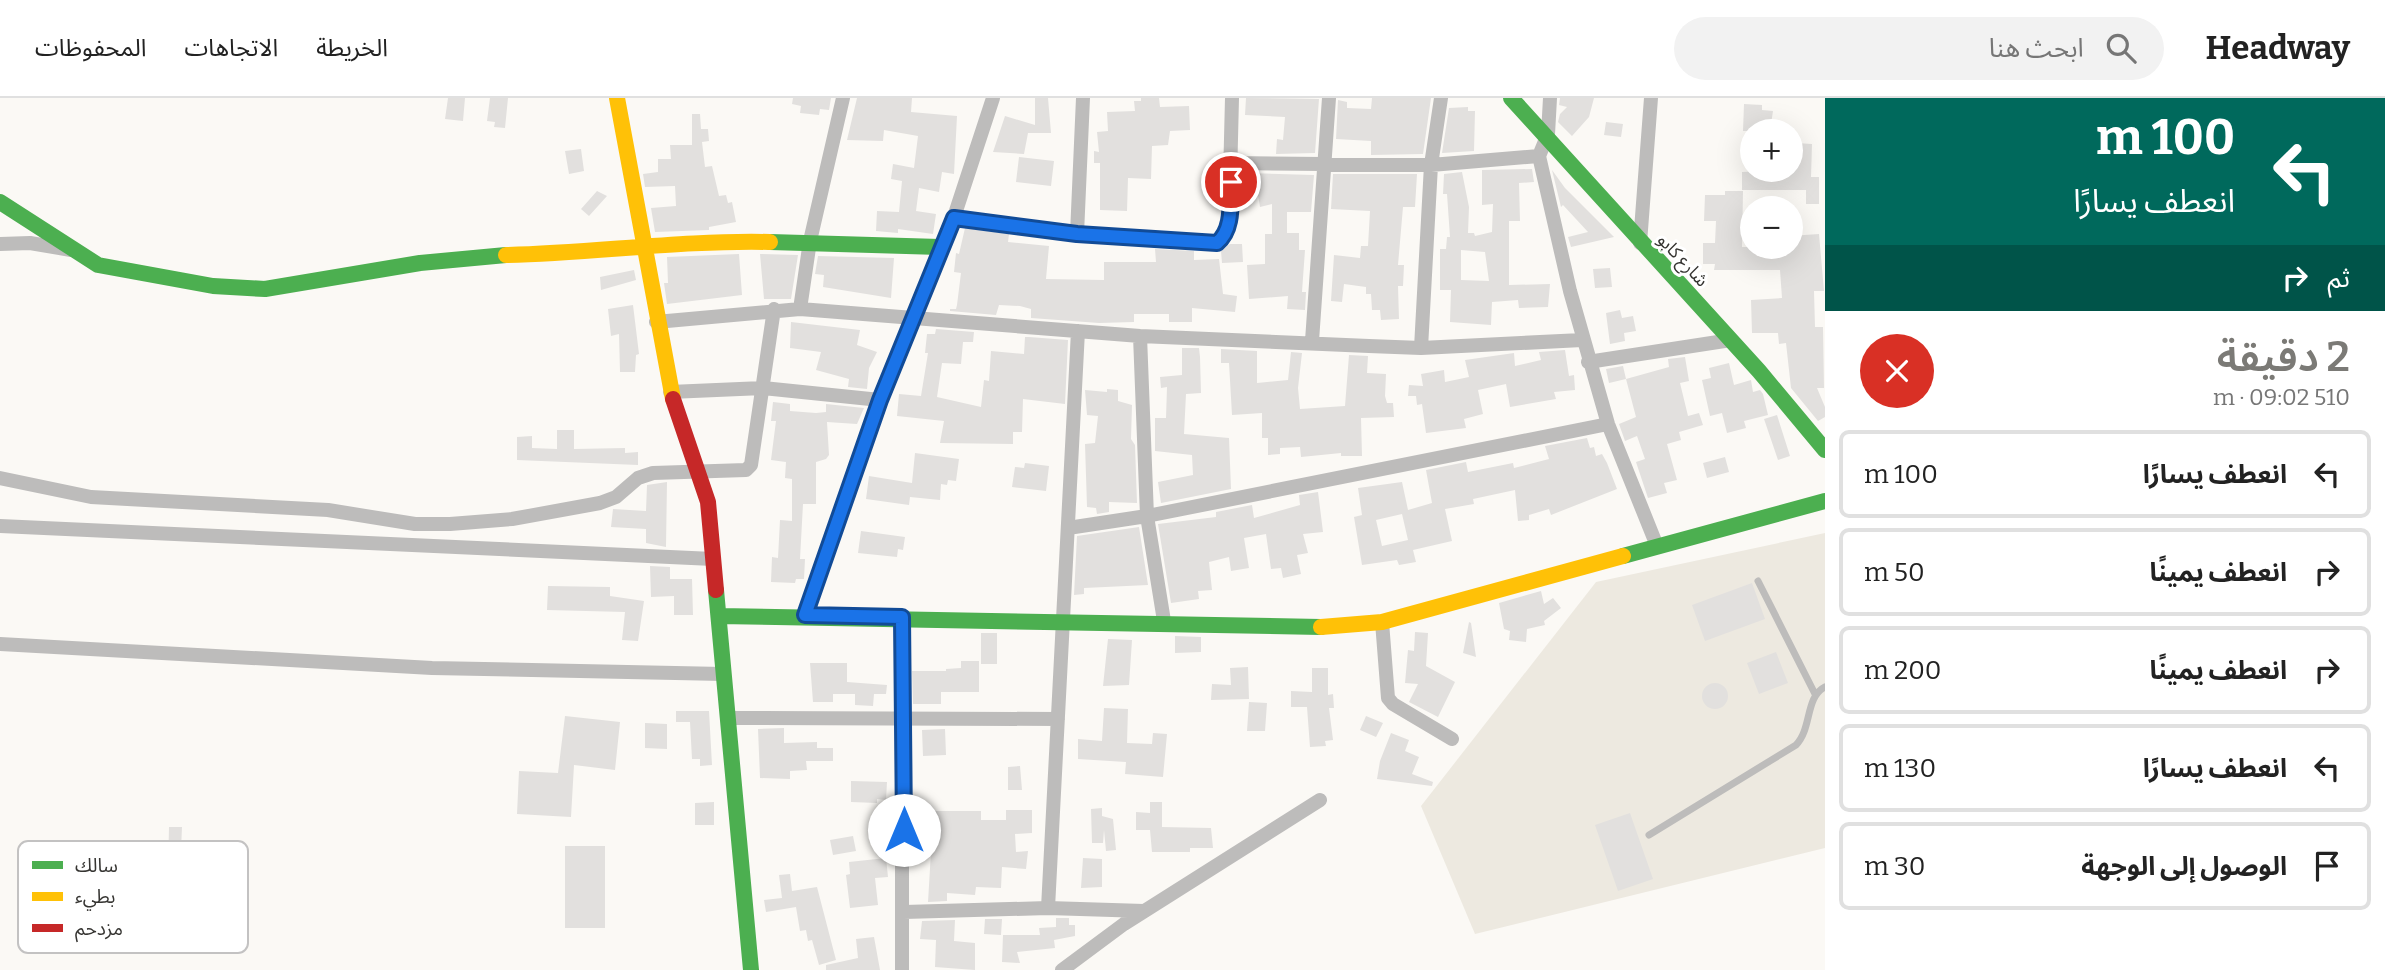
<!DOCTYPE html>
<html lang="ar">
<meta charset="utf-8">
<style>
body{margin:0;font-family:Bitter,"Noto Sans Arabic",serif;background:#f2f2f2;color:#222;direction:rtl;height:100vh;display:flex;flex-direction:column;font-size:26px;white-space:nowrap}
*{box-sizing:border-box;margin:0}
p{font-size:23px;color:#767676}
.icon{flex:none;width:38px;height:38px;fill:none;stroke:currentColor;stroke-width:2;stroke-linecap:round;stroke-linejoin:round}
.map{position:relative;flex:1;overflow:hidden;direction:ltr}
.side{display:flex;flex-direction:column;background:#fff;width:560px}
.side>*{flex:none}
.top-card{background:#00695c;color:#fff;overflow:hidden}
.buttons{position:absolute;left:1740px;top:21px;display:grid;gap:14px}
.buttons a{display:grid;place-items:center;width:63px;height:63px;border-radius:50%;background:#fff;box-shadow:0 7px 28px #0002;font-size:35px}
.pin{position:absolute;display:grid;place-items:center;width:60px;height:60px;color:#fff;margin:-30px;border:4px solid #fff;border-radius:50%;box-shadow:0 2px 7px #0007}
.me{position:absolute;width:77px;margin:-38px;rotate:0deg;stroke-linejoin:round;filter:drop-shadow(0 0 5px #0008)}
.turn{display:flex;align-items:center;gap:24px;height:147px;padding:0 35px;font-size:32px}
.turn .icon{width:91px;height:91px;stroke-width:2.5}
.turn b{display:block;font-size:49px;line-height:60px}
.then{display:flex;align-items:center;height:66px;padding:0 35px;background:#0003;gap:14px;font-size:26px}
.round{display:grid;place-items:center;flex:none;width:74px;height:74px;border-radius:37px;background:#f2f2f2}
.headline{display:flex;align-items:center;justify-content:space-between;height:119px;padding:0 35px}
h1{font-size:42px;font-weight:600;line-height:52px;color:#7b7a76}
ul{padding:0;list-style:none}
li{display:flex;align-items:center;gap:21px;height:88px;margin:0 14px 10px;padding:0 21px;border:4px solid #e0e0e0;border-radius:10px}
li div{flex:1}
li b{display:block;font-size:26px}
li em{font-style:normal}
header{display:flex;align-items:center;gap:42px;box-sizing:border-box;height:98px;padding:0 35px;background:#fff;border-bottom:2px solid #e0e0e0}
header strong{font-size:33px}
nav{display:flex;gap:38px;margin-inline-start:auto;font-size:24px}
.search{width:490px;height:63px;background:#f2f2f2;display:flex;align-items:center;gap:18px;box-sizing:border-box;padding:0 24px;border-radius:38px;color:#767676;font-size:26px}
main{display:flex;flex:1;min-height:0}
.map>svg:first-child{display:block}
</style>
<header>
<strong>Headway</strong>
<div class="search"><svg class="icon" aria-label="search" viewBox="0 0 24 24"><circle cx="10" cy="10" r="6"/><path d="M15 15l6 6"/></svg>ابحث هنا</div>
<nav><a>الخريطة</a><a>الاتجاهات</a><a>المحفوظات</a></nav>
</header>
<main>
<section class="side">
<div class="top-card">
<div class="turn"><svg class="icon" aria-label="left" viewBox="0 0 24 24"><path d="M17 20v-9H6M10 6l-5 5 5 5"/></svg><div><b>100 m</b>انعطف يسارًا</div></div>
<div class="then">ثم<svg class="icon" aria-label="right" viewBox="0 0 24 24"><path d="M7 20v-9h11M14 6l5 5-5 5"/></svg></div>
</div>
<div class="headline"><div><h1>2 دقيقة</h1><p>510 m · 09:02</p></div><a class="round" style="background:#d93025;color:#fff"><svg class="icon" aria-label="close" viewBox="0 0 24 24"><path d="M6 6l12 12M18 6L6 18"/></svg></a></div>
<ul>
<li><svg class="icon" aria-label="left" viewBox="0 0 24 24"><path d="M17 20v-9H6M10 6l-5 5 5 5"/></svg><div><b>انعطف يسارًا</b></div><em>100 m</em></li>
<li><svg class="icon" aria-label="right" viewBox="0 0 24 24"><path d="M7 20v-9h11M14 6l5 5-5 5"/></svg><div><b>انعطف يمينًا</b></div><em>50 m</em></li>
<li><svg class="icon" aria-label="right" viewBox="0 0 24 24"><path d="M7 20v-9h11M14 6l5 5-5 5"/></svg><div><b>انعطف يمينًا</b></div><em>200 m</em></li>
<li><svg class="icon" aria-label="left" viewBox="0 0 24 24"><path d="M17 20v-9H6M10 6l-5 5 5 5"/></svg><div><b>انعطف يسارًا</b></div><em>130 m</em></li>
<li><svg class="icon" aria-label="arrive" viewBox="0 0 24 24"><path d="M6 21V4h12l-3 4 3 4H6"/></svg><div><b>الوصول إلى الوجهة</b></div><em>30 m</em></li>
</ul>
</section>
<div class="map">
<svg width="1825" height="872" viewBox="0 0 1825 872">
<rect width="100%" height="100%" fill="#fbf9f5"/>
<!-- built -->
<path fill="#ede9e0" d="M1825,435V750L1475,836L1421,708L1596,484Z"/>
<!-- building -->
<path fill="#e2e0de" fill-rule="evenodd" d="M448,0H465L463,23L445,21Z
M490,0H508L505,30L494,29L495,24L487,23Z
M793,0H831L829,12L820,11L819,17L800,15L801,8L792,6Z
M857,0H912L911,14L957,18L954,76L942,74L939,94L919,90L916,113L936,116L933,136L898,131V135L876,133L877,113L899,114L902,83L891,81L893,66L914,70L918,38L884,32L883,43L847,42Z
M1035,0H1048L1051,35H1028L1024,56L993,54L1005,18L1035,27Z
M1141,0H1159L1160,9L1189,8L1190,32L1170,33L1168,47L1152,48L1151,81L1128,80L1127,113L1100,112V65H1094V53L1099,54L1097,34L1108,33L1107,14L1135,13L1134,3H1141Z
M1246,0L1319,1L1315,55L1276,56L1277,41L1283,42L1285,19L1245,17Z
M1372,0H1431L1423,56L1371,57V43L1336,41L1338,2L1347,4V10L1371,11Z
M1560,0H1594L1589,19L1572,38L1558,24L1560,16L1567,9L1559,7Z
M1744,6L1762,7V12L1773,13L1770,33H1743Z
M1468,9V13H1475L1474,53L1442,55L1449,10Z
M692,16H700L701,31H708L709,43L702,44L705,69L712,68L719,98L726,97L728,105L732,104L736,124L709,129V132L655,134L651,110L676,108L675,88L645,89L643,76L658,74V61H671L670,47H692Z
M1606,24L1623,26L1621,39L1604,37Z
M1795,45L1812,46L1811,79H1819V106H1806V92H1742V74L1790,72Z
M581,51L584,73L569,76L565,53Z
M1019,59L1054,63L1051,88L1016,84Z
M1532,71L1534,84L1519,85L1520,123H1509V187L1550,186L1548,209L1519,210L1518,202L1492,204L1491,227L1450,224L1451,192H1440V151H1446L1447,139H1450L1447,96H1443L1444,76L1462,74L1469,109L1468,135H1474L1475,138L1492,134L1493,106L1482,107V72ZM1461,152L1485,154L1489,183L1461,182Z
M1552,72L1565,90L1614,139L1571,149L1568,139L1588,134L1563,107L1561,109Z
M1250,75L1314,77L1311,114H1287V135H1299V152H1305L1302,194H1306L1305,212L1287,211L1288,198L1249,201L1247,167L1265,166V136H1272V106L1260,109L1257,91H1250Z
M1333,76H1417L1415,109H1403L1398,167H1404L1403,188H1398L1399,221L1381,222L1380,212H1372L1371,196H1366V189L1344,186L1342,204L1331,203L1334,157L1360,160L1361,148H1368L1370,113L1331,111Z
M597,93L607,98L589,118L581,111Z
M1725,93H1743L1742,149H1790V138L1819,136L1824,193H1814L1815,229H1823L1824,290H1817L1825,309V319L1818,323L1791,290L1786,245L1779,246L1778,235H1752L1751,202L1782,200L1780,172H1714L1715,166H1703V145H1715L1716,123H1704L1705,97H1725Z
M965,130L1009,136L1008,144L1049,148L1046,181L1104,182V164H1156L1155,151L1194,153V162L1219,161L1223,196L1237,198L1235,214L1192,210V224H1169V216H1134V224L1099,225L1031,220V211L1020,208L999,207L996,217L950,213V211H956L957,207L961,175L954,174L956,155L959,156Z
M1230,146H1242L1243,164L1222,165L1221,153Z
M739,156L742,197L667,206L664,185H668L667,159Z
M760,156L798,157L791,201H764Z
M818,158L894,160L891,200L823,189L824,177L815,176Z
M1610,170L1612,189L1595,190L1593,171Z
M634,172L636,182L601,192L600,179Z
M633,207L639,256L636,257L635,274H620L619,236L611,238L608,211Z
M1620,212L1622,220L1633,218L1636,233L1624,235L1625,243L1610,246L1606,215Z
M791,224L860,232L857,247L877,254L869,270L867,291L848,289L849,281L816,272L821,254L790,250Z
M936,231L974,234L973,244H963L961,266L942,265L937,299L981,309L984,282L989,283L991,253L1024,256L1025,239H1029L1068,242L1065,306L1023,301L1022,334H1013V346L940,345L944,323L897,318L899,296L921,298L928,255H925L927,236H935Z
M1182,250H1199L1200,259L1201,295L1186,296L1184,336L1229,340L1231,391L1161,405L1158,384L1193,377L1192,357L1155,353V320H1166L1167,289L1161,290L1160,279L1182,277Z
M1221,251L1257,253V285L1288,282L1291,254L1302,255L1298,290L1300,311L1345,308L1349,257L1368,258L1367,275L1386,276L1385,298L1387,305H1393L1394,319L1361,320L1362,358H1341V355L1301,359L1300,349L1280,350V356L1268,357V340H1262V315L1232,317L1229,265H1221Z
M1565,252L1569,278L1574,277L1575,292L1554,294L1556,301L1510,309L1506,286L1478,292L1483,316L1464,321L1466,330L1426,335L1422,306L1417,307L1416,298H1408L1409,287L1423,288L1421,276L1444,272L1445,284L1469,279L1465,262L1514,255L1515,268L1541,262L1539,254Z
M1685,259L1689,283L1680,285L1688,318L1699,315L1703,327L1679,334L1681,342L1667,346L1677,382L1664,385L1667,395L1648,400L1636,364L1645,361L1637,338L1625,343L1619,326L1636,319L1626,281L1609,285L1606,271L1623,268L1626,281L1669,269L1668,261Z
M1729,265L1734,287L1751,282L1753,294L1760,292L1763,296L1768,317L1744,323L1746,330L1727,335L1722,315L1710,318L1702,282L1711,280L1709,270Z
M1107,291L1118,292V303L1132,307L1131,341L1135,347L1137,405L1109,404V414L1097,416L1096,410L1087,409L1085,346L1095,345L1098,318L1087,317L1085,292L1107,294Z
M773,304L790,306V313L816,315L826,314V306L864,310L857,326L827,324L829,357L826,361L816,364V406H803L800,461H805L804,481H796L795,485L771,484L772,459L778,460L780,422L792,423V381L785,380L786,364L771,362L776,323H771Z
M1777,317L1790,358L1778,362L1764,321Z
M557,332H574V351L625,350V355L638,354V367L517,362V339L532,338V350L557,351Z
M1587,340L1590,350L1594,349L1596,358L1602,356L1607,365L1617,391L1551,417L1549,411L1529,417V422L1518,423L1515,392L1473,401L1474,406L1445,411L1452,443L1413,452L1416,464L1399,467L1397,462L1362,467L1354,419L1362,417L1358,390L1402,384L1408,412L1432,405L1426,372L1466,364L1468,374L1513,365L1514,370L1549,361L1545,348ZM1402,416L1408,442L1382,448L1376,422Z
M915,355L959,361L956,383L948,382L947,387L941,386L940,402L910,399L909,407L866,401L869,378L912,385Z
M1725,359L1729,374L1707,380L1703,365Z
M1025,365L1049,368L1046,393L1012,389L1015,369L1024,370Z
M667,384L666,449L646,445V431L611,429L613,411L646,413L647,387Z
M1318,394L1323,434L1303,436L1308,455L1297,457L1301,476L1283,480L1281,470L1271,471L1266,436L1244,440L1249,470L1231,473L1229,459L1209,464L1212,492L1198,493L1199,501L1171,505L1158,426L1216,419V414L1252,407L1254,420L1300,407L1299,397Z
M1139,429L1148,487L1084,490V496L1074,497L1077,438Z
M861,433L905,439L903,452L898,451L897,459L858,455Z
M650,468L670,469V481H692L693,517H674V498L651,499Z
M1752,485L1765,521L1705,543L1692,507Z
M548,488L610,489V498L644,503L638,543L622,542L625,514L547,512Z
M1541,493L1544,506L1553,500L1561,510L1544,523L1545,527L1527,531L1526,544L1509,542L1510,533L1504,531L1499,505Z
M1469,524L1471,525L1476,559L1463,555Z
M1415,534L1428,535L1426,568L1455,584L1438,619L1409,604L1418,586L1405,585L1408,552L1414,553Z
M981,535H997V566H981Z
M1175,538L1201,539V554L1175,555Z
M1108,541L1132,542L1129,587L1103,588Z
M1776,554L1788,585L1759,596L1747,565Z
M961,563H979V594H941V606H913L912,573H946V571L961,570Z
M810,565H847V584L887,587L886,596H874L873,608L855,607V596H833V604H813Z
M1248,569L1249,601L1211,602L1212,586L1231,587L1230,570Z
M1312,570H1328V597L1333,596L1334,610H1329L1333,642L1325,643L1326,648L1310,649L1307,609H1291V593L1312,594Z
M1702 598a13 13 0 1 1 26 0a13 13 0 1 1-26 0Z
M1249,604L1267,605L1265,633H1247Z
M1104,610L1128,611L1127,645L1152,646L1153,635L1167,636L1163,679L1125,676L1126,664L1078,661V641L1102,643Z
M676,613H709L712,667L700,668V661H692L690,624H676Z
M565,618L620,624L615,672L574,667L571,719L517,716L519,673L558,675Z
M1366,618L1383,625L1376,639L1360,632Z
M645,625L667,626V651L645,650Z
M784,630V645L817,644V650H833V663H806L807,672L790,673V681L760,680L758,631Z
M945,631L946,657L923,658L922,632Z
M1391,635L1409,642L1405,653L1419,659L1412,676L1433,684L1432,688L1377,681L1380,663Z
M1020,668L1022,692H1008V669Z
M851,683L887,684L886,702L877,701V705L851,704Z
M714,704V727H695V705Z
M1150,704H1162V729L1211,730L1213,750H1190V754H1152L1150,732H1136V714L1150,715Z
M1102,710V718L1113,721L1116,752L1106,753L1104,732L1103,745H1092L1091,711Z
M1006,712H1032V735L1015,736L1016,754L1028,753L1026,771L1002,769L1001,790L976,789L975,797L947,795V803L928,804L932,737L918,736V713H981V722H1006Z
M1630,715L1653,781L1618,793L1595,727Z
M169,729H182L180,775L168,774Z
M853,738L856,753L833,757L830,742Z
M565,748H605V830H565Z
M886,760L888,779L875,780L878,807L850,810L846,777L850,776L849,764Z
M1083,760L1102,761V789L1081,790Z
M790,776L792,793L817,789L836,862L819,867L812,842L808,843L806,832L800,833L796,809L766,814L764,802L782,800L779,777Z
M1056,820H1069V827H1075V838L1054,842L1055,850L1017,854L1020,865L1002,864L1003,837H1040L1039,830L1056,829Z
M985,821H1002L1001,837L984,836Z
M955,822L954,843L975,845V872L935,869L936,842L920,841L922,823Z
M874,839L880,872H826V867L858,860L856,841Z"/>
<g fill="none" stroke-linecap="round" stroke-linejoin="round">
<!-- lane -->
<path stroke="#bdbcbb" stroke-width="7" d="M1758,483L1815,596
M1649,737L1796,647C1812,631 1805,599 1825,589"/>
<!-- street -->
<path stroke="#bdbcbb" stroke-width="14" d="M1550,0L1548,36L1539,58L1570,193L1608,326L1657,448
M1231,65L1431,67L1539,58
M954,119L1077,136L1217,145L1225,138L1229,122L1232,0
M1077,136L1083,0
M1640,145L1651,0
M0,146L30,145L71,152
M800,211L810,143L843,0
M656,224L800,211L1140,238L1369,248L1421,250L1582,242
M1140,238L1147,418L1164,523
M1312,243L1329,0
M1421,250L1431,67L1441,0
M1588,264L1731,242
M670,294L763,290L880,302
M0,380L91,399L328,412L415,426H450L512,421L600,405L616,399L638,380L653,375L746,372L751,367L774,211
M0,428L713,461
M1068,430L1147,418L1608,326
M805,518L880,302L954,119L993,0
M902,519V872
M1382,524L1388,600L1393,606L1452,641
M0,546L432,570L723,576
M728,620L1058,621
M1048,810L1078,233
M904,814L1048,810L1144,813
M1062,872L1124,826L1320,702"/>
<!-- fast -->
<path stroke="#4caf50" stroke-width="16" d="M1511,0L1759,273L1825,352
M0,104L98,167L213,188L265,191L420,165L506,157
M770,144L940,149
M1623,458L1825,403
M716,492L751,872
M719,518L1321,529"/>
<!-- slow -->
<path stroke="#ffc107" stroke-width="16" d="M617,0L673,301
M506,157C595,155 681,142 770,144
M1321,529L1382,524L1623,458"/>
<!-- jam -->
<path stroke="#c62828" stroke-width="16" d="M673,301L708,404L716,492"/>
</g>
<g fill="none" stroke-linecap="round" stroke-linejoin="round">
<defs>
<path id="route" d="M904,732L902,519L805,517L880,302L954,120L1077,136L1217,145C1234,131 1230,104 1231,84"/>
</defs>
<!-- route casing -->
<use href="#route" stroke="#114b97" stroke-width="18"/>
<!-- route -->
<use href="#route" stroke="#1a73e8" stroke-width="12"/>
</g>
<g text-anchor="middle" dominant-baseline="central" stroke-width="6" stroke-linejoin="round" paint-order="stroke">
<!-- street labels -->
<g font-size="18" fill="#363532" stroke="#fff">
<text transform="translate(1683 162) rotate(47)">شارع كابو</text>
</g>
</g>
<!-- legend -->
<rect x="18" y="743" width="230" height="112" rx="10" fill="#fff" stroke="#c3c2c2" stroke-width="2"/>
<rect x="32" y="763" width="31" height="8" fill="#4caf50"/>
<rect x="32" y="794" width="31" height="9" fill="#ffc107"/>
<rect x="32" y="826" width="31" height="8" fill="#c62828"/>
<g font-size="19" fill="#363532">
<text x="75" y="774">سالك</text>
<text x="75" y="805">بطيء</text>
<text x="75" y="837">مزدحم</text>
</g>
</svg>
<div class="buttons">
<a>+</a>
<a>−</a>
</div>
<div class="pin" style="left:1231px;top:84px;background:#d93025"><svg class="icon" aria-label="arrive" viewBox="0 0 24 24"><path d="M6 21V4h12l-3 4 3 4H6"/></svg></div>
<svg class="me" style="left:904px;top:732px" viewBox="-20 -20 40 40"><circle r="19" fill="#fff"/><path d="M0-13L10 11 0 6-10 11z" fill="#1a73e8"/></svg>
</div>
</main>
